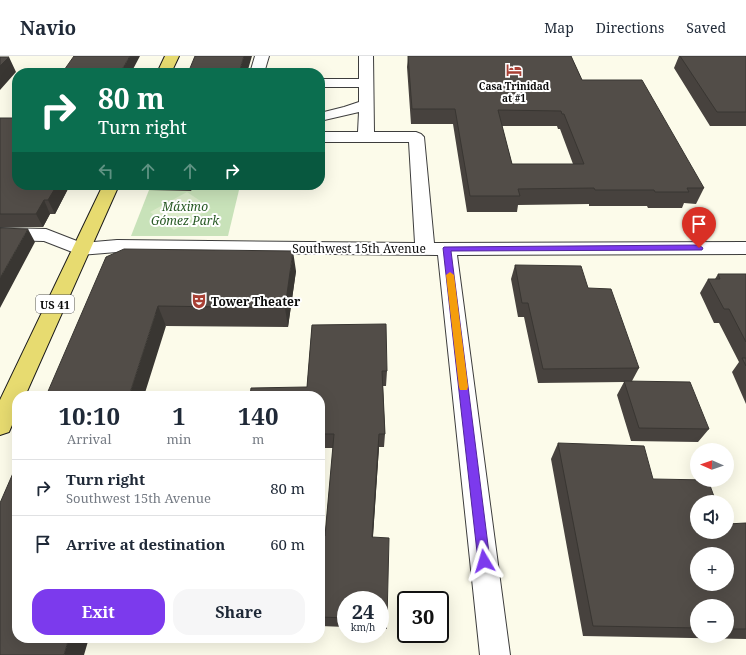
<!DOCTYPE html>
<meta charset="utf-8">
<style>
body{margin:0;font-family:"Noto Serif",serif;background:#f6f6f7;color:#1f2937;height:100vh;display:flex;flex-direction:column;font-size:15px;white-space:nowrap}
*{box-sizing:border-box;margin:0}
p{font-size:13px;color:#747a83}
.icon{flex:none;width:22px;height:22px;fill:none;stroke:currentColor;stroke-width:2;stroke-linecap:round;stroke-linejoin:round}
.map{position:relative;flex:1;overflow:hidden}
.sheet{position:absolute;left:12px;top:335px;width:313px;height:252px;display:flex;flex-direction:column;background:#fff;border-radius:16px;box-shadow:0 4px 16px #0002}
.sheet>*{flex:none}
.top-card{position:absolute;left:12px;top:12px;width:313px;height:122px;border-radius:16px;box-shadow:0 4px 16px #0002;background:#0b6e4f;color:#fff;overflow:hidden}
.needle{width:26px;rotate:272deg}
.fabs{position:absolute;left:690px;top:387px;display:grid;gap:8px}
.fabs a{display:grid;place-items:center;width:44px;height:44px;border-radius:50%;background:#fff;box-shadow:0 4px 16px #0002;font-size:20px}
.speed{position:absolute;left:337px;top:535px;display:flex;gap:8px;font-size:20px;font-weight:700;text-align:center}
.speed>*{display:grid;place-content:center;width:52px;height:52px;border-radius:50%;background:#fff;box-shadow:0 4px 16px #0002;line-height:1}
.speed small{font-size:10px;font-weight:400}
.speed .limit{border:2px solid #111;border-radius:6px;background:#fff;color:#111}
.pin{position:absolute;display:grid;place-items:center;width:34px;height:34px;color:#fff;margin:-41px -17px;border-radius:50% 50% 50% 0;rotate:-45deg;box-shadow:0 0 4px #0007}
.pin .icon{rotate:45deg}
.me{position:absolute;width:44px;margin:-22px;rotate:353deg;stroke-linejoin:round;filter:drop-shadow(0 0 3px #0008)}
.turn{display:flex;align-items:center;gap:14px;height:84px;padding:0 20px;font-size:18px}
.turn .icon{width:52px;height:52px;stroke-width:2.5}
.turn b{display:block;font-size:28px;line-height:34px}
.lanes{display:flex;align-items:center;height:38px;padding:0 20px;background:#0003;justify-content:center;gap:20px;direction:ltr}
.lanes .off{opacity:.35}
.eta{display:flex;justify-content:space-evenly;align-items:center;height:68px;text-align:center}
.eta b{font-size:24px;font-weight:700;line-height:28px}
.cta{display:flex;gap:8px;margin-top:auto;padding:8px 20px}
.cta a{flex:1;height:46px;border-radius:16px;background:#7c3aed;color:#fff;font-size:16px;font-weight:700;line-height:46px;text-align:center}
.cta a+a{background:#f6f6f7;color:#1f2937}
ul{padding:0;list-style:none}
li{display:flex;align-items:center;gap:12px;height:56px;padding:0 20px;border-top:1px solid #e0e1e3}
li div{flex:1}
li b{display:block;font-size:15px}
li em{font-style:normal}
header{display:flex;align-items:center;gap:24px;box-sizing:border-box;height:56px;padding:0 20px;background:#fff;border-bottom:1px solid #e0e1e3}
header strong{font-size:19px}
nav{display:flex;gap:22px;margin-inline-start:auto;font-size:14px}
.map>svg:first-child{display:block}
</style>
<header>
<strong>Navio</strong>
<nav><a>Map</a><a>Directions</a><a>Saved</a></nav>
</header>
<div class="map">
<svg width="746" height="599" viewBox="0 0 746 599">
<rect width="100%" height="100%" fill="#fcfbea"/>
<!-- green -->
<path fill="#c8e2b9" d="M149,134H239L228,180H131Z"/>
<!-- pitch -->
<path fill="#daeac9" d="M187,136L211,152L174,174L150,156Z"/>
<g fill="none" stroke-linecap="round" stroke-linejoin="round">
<defs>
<path id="minor" d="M255,0H269L264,17H250Z
M359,0H373L374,76H416L421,78L424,81L434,187L746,186V198L457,199L510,599H480L438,199L117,196L80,199L44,185L0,184V172L46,173L82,187L117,184L415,187L409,86H320V76H358L359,56L320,65V57L344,51L359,46V31H320V23H359Z"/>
<path id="major" d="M165,0H179L171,17H157Z
M103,129H119L25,340H17C17,357 16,361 9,376L0,379V344Z"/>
</defs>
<!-- minor casing -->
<use href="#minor" stroke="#3d3d3d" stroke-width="2"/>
<!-- major casing -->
<use href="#major" stroke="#1b1b1b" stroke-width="2"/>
<!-- minor -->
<use href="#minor" fill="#fff" fill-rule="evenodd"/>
<!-- major -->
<use href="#major" fill="#e7db70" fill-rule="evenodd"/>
</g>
<!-- wall -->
<path fill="#47423e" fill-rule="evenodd" d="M408,0H571L582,24L704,132L696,148L684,147L682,152H648L647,150H589V148L518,149L517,156H467L453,68H411L407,11ZM502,70H557L558,73H560L573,108H512Z
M679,0H746V70H710L674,12Z
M0,62L70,129L55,158H50L43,171H0Z
M146,129H193L191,135L148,134Z
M106,201L296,215L288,271L166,270Z
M515,209L588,232L639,312L632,325L709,373L698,386L631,385L617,339L624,326L538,327L524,261H518L511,223Z
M718,218H746V348L732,316L739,306L719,267H714L700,237L708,223H715Z
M312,269L387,315L386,330H383L385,378L384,391H379L373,481L387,564V573H380V544H346V571L320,570V480H325L333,392H320V340L307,331Z
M558,387L653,423L697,476L746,467V583L583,580L551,403ZM697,550H727V580H697Z"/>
<!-- shaded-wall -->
<path fill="#393632" d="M130,0H140L131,17H120Z
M244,0H252L247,17H239Z
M9,1L16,16L0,34V10Z
M57,129H70L55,158L48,144Z
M189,129H193L191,135Z
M44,144L50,158L43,171L36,158Z
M28,173L35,186L0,252V222Z
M293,195L296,215L288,271L285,252Z
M158,250L166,270L144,340H129Z
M379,378V391L372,493V481Z
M69,582H89L84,599H64Z"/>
<!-- building -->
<path fill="#524d48" stroke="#393632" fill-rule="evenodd" d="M74,0H130L120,17H62Z
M195,0H244L239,17H188Z
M408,0H571L582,24H642L704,132H687L689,136H655L654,134H595L594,132L518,133L520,140H470L455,53H412ZM498,54L561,55L562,58H564L584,108H512Z
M680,0H746V56H717Z
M0,1H9L0,10Z
M0,62H17V129H57L48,144H44L36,158H0Z
M0,172L28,173L0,222Z
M124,193L293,195L285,252L158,250L129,340H46L106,201Z
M515,209L581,210L588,232L611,233L639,312L543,313L528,247H522Z
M718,218H746V286L729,253H724L708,223H720Z
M386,268L387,315H382L385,378H379L372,481L389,482L387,564H380V544H346V562L320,561V480H325L334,378H320V340H250L251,332L307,331L312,269Z
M742,302H746V310Z
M624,325L690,326L709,373L639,372Z
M558,387L644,390L653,423L708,424L716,446H697V476H727V468L746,467V573H727V550H697V572L593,570ZM697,498H727V528H697Z
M17,408V582H69L64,599H0V447Z"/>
<!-- route -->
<path fill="#7c3aed" stroke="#51269a" d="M699,189L703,192L702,194L451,195L490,505L488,509L484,511L480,509L478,505L443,192L444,191Z"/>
<!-- slow -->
<path fill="#f59e0b" d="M450,216L454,219L468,331L467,334H460L459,331L446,219Z"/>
<!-- icons -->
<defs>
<symbol id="hotel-bare" viewBox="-9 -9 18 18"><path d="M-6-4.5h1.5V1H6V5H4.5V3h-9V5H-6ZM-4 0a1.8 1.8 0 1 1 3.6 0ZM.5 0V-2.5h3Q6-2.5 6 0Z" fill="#a84035" stroke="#fff" stroke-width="2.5" paint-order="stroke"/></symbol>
<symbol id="theatre-bare" viewBox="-9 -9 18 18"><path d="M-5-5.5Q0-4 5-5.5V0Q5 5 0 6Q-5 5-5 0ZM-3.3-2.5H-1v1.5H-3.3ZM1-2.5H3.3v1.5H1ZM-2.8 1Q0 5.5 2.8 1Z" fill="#a84035" stroke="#fff" stroke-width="2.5" paint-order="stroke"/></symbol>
</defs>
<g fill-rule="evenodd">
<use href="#hotel-bare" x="503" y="3" width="22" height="22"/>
<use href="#theatre-bare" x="188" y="234" width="22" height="22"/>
</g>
<g text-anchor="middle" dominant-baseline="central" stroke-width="4" stroke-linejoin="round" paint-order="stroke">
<!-- far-poi labels -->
<g font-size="10" font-weight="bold" fill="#0a0a0a" stroke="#fff">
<text x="514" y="30">Casa Trinidad<tspan x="514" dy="12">at #1</tspan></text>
</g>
<!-- shield labels -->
<rect fill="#fff" stroke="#545454" stroke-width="1" x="36" y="239" width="38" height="18" rx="3"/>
<g font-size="11" font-weight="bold" fill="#0a0a0a">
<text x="55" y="248">US 41</text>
</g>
<!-- park labels -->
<g font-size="12" font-style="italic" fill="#275924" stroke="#fff">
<text x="185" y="150">Máximo<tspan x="185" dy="14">Gómez Park</tspan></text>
</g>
<!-- street labels -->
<g font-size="12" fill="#0a0a0a" stroke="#fff">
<text x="359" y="192">Southwest 15th Avenue</text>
</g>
<!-- poi labels -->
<g font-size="12" font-weight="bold" fill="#0a0a0a" stroke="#fff" text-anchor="start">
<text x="211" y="245">Tower Theater</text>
</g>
</g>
</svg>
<div class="fabs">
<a><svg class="needle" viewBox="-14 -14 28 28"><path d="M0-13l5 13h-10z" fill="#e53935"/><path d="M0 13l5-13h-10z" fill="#747a83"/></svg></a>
<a><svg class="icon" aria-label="sound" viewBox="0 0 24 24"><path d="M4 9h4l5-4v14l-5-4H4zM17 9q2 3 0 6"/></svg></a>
<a>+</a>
<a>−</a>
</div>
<div class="speed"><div>24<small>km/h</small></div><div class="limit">30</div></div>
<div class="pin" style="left:699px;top:192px;background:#d93025"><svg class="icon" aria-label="arrive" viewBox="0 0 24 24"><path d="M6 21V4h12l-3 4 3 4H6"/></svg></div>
<svg class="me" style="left:484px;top:505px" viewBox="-20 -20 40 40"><path d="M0-17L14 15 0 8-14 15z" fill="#7c3aed" stroke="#fff" stroke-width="4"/></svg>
<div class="top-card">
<div class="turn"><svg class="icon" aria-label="right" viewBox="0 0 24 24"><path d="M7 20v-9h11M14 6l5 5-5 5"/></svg><div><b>80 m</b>Turn right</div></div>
<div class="lanes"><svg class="icon off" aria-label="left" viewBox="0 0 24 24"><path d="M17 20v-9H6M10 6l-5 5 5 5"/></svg><svg class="icon off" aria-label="ahead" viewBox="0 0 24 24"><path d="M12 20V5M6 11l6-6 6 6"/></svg><svg class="icon off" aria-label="ahead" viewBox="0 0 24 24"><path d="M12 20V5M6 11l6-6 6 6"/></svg><svg class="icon" aria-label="right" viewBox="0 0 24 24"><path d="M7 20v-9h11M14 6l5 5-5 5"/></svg></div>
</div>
<section class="sheet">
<div class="eta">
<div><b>10:10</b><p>Arrival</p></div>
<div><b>1</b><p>min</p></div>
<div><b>140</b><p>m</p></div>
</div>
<ul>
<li><svg class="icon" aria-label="right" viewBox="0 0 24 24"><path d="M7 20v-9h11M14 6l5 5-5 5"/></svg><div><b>Turn right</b><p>Southwest 15th Avenue</p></div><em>80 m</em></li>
<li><svg class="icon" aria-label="arrive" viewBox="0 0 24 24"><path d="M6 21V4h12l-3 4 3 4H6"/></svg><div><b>Arrive at destination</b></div><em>60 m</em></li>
</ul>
<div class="cta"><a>Exit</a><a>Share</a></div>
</section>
</div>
